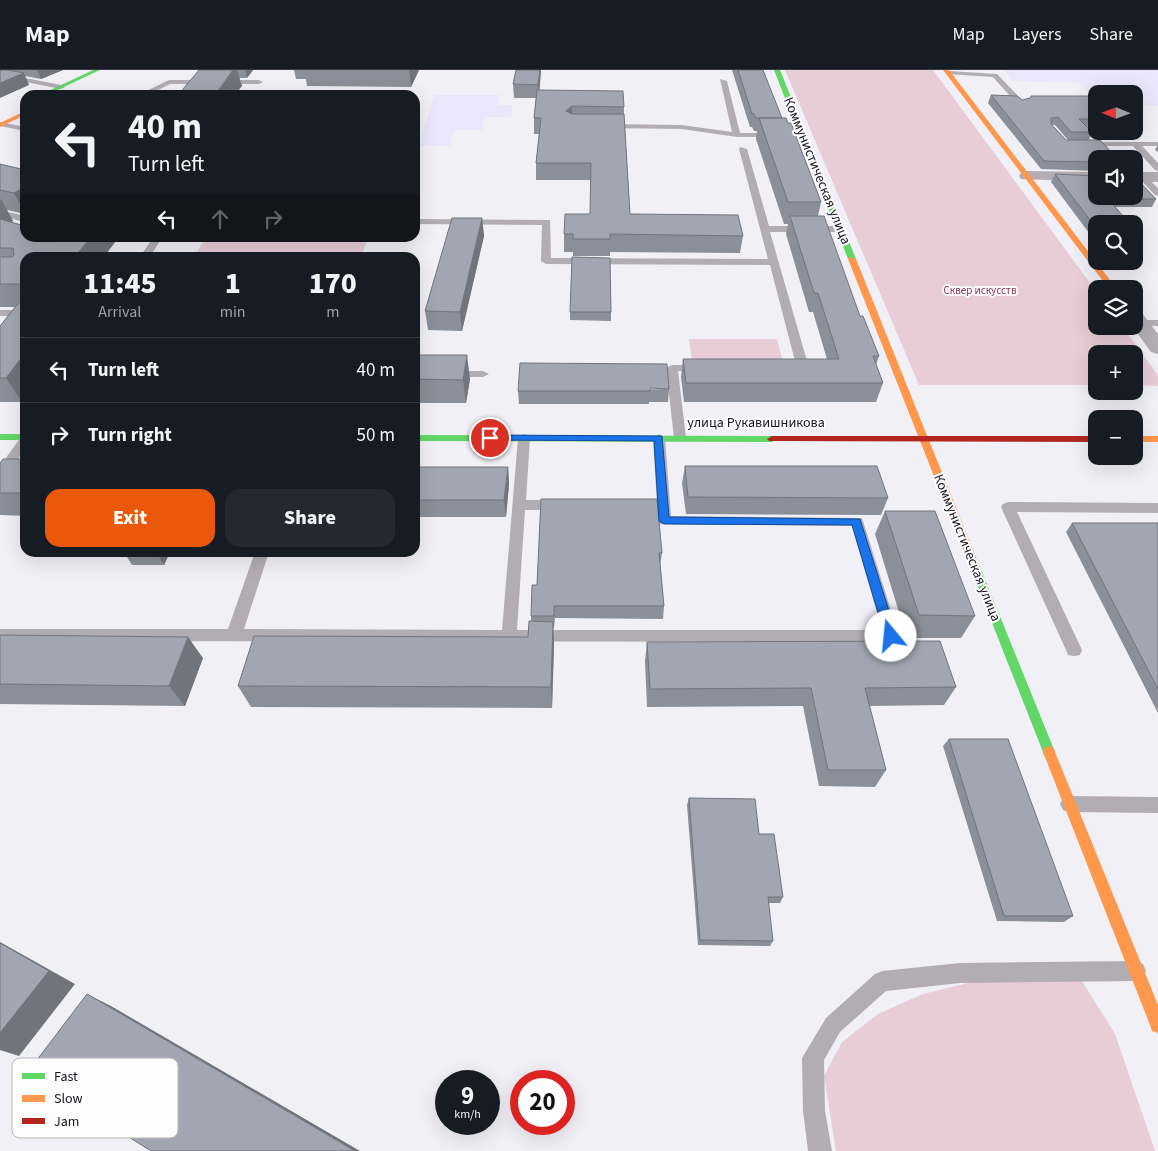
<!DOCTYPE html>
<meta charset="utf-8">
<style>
body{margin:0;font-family:"Source Sans 3",sans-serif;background:#242831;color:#f1f3f6;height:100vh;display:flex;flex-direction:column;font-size:19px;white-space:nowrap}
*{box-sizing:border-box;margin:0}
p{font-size:16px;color:#9ea1a6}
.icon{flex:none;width:28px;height:28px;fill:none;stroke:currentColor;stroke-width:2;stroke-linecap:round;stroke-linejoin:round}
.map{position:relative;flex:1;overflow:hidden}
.drawer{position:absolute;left:20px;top:182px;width:400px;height:305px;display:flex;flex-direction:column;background:#171b24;border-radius:15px;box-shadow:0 5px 20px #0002}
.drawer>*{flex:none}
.guide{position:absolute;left:20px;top:20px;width:400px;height:152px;border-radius:15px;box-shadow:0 5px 20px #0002;background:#171b24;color:#f1f3f6;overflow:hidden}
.needle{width:32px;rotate:271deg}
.buttons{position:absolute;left:1088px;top:15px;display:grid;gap:10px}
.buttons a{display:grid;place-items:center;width:55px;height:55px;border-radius:10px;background:#171b24;box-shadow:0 5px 20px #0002;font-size:25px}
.speed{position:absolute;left:435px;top:1000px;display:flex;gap:10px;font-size:25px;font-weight:700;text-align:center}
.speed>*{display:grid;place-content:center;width:65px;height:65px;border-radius:50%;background:#171b24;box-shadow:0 5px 20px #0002;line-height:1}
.speed small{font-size:12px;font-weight:400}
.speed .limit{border:8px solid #d22;background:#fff;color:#111}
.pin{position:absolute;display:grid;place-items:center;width:42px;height:42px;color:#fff;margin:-21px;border:2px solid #fff;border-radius:50%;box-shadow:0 1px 5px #0007}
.me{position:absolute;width:55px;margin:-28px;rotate:343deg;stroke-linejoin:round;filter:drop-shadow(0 0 4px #0008)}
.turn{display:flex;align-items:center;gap:18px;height:105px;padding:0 25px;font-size:22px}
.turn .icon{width:65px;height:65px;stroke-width:2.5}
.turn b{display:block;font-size:35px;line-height:42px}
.lanes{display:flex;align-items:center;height:48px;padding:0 25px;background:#0003;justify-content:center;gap:25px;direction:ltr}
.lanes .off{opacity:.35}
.eta{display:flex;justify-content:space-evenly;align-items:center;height:85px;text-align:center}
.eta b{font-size:30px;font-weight:800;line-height:35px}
.action{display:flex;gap:10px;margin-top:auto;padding:10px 25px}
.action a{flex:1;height:58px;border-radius:15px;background:#ea580c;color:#fff;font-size:20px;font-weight:800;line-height:58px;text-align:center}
.action a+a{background:#242831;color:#f1f3f6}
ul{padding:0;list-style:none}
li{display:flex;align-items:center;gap:15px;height:65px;padding:0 25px;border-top:1px solid #363941}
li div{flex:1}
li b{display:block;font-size:19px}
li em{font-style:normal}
header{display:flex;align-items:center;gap:30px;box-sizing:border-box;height:70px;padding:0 25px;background:#171b24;border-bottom:1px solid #363941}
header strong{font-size:24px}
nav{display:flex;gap:28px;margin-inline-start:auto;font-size:18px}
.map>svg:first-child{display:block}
</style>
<header>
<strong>Map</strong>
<nav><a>Map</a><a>Layers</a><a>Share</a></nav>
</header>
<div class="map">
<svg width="1158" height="1081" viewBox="0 0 1158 1081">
<rect width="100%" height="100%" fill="#f1f0f7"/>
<!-- built -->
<path fill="#eae7fb" d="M1004,0H1158V36L1134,35V24H1096V30L1080,13L1013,11Z
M434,25H500L498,35H513L511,47H485L482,60H454L450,76H419Z"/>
<!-- green -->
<path fill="#e8ccd6" d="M785,0H933L1096,221V256H1122L1158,305V316L1134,315V284H1096V315H919Z
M206,168H368L362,184L196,183Z
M689,269H777L783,291H692Z
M1026,899L1082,911L1115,964L1155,1081H836L824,1006L842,972L878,944L923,924Z"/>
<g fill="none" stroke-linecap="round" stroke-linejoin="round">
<!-- lane -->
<path fill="#b2adb3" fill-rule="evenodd" d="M949,1L997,4L1026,34L1019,36L993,7L947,4L945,3Z
M0,3L61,15L65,17L61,19L0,7Z
M720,9L727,11L740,63H780V67H737L682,59L606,58L602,56L606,54L682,55L732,62Z
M169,10H259L263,12L259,14H170L148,25H138Z
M0,52L25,57V61L0,56Z
M1081,72H1158V76H1142L1158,93V101L1155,100L1133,76H1081Z
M740,77L747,79L769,156H840L845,159L840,162H770L809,298L807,300L793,301L787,298L789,296L796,295L770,195L546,194L541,191L542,155L415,154V150L418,149L550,150L551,188L768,189L739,79Z
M1143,104L1158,118V126L1155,125L1140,109V105Z
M0,140L25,146V152L0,146Z
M153,168H162L149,188H139Z
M0,240H25V246H0Z
M1139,250H1158V256L1135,255L1134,253Z
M672,295H702L708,298L702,301H678L686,368L680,372L674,368L666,298Z
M415,301H483L489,304L483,307H415Z
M524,364L530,368L526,430H560L565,432L567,435L565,438L560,440H525L517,560H882L852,456L660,454L658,451L653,368L659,364L665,368L671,446L862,448L899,566L896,570L891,572L0,571V559H228L255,482H269L244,559L502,560L518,368Z
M25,366V379L5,408L0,409V396L21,367Z
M1008,432L1158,433V443L1017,442L1082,580L1080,585L1074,586L1068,585L1066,580L1001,437L1003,434Z
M1069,726L1158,727V743L1069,742L1063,740L1060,734L1063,728Z
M1136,891L1143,894L1146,901L1143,908L1136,911L960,913L886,921L840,962L824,990L825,1041L832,1081H808L803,1041L802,988L826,948L875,904L882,901L960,893Z"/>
<!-- street -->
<path fill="#b2adb3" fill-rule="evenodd" d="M1027,101L1096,102V112L1021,109L1019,106L1021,103Z
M1134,102H1158V112H1134Z
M1134,240L1141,242L1158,264V284L1151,282L1132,256H1134Z"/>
<!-- fast -->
<path fill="#63d668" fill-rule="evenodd" d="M93,0H100L47,25H40Z
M774,0H780L856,189L855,191L848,189Z
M0,364H25V370H0Z
M415,365L772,366L777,369L772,372L415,371Z
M975,493L980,497L1055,682L1054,686L1049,688L1044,686L1043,682L970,497Z"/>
<!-- slow -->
<path fill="#ff974d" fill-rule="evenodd" d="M943,0H949L1117,219H1109Z
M25,41V45L0,57V53Z
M849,187L856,189L980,497L979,500L975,501L970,497L848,189Z
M1134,366H1158V372H1134Z
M1049,676L1054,678L1055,682L1158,935V963L1152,961L1150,955L1043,682L1044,678Z"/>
<!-- jam -->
<path fill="#b3261e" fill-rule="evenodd" d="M772,366H1096V372L769,371L767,369Z"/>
</g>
<!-- wall -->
<path fill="#8a8f99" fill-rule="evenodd" d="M0,0H63L41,9L25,6L29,15Z
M199,0H253L247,8H239L242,16Z
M294,0H419L411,17L307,16L306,9H296Z
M516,0H541L539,20L624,37V44L630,144L743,166L740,183L610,182V186H573V182H564V164L590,144V110H536V93L539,64H534V48L536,28H514L513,14Z
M732,0H763L781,48L821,132L818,146L860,246L879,286L876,295L883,313L876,332H684L681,307L683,289H827L813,242H809L786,164L788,154H784L756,69L757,61H754L752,57H750Z
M991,25L1022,30L1096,33V57L1087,56L1092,62L1089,70L1096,89V101L1041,99L988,33ZM1052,55H1055L1068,70H1066Z
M1158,74V82L1155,80Z
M0,94L25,100V144L7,140L13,151L11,152L25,168H118L103,188H25V327L22,332H0V256L15,237H0Z
M1055,104L1156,129L1152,137H1116L1096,154V163H1089L1051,112Z
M482,148L484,166L462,261L428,260L425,241Z
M570,242H611V251L570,250Z
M415,285L470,309L466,333H415Z
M669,319L668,332H649V334H519L518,321Z
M25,389V446L0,445V393Z
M685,396L888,428L881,445L686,444L682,413Z
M415,397H508L509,414L506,447H415Z
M541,429L662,483L660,496L664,536L663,549L555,548L554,558H553L554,574L552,638L251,637L238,616L528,567L531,551V546L537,515Z
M885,441L975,546L961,568H907L875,464Z
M1072,453H1158V643L1066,462Z
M124,482H170L164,495H132Z
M0,565L203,588L185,636L0,634Z
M647,572L956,617L944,635L869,636L886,700L875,717L819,716L803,636L647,637L645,591Z
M949,669L1073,846L1064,852L997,851L943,676Z
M689,728L759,764L783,827L780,833H768L773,871L770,876L698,875L687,735Z"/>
<!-- shaded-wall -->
<path fill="#71747d" d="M37,0H63L41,9Z
M233,0H237L242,16L235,25H215Z
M245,0H253L247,8Z
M409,0H419L411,17Z
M540,0H541L539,28L538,15Z
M24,3L29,15L0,28V13Z
M572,36V52L566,41Z
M25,117V143L14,123Z
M1,129L13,151L0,158V130Z
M482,148L484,166L462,261L460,242Z
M90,168H118L103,188H74Z
M25,283V327L22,332L6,308Z
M467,285L470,309L466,333L463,310Z
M508,397L509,414L506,447L504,430Z
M156,482H170L164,495Z
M553,552L554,574L552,638L551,617Z
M188,567L203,588L185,636L169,616Z
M0,872L75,914L19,986L0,980Z
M87,924L111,936L360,1081H355Z"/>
<!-- building -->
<path fill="#a1a6b2" stroke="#71747d" d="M0,0H8L24,3L0,13Z
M199,0H233L215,25H178Z
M516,0H540L538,15L513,14Z
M738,0H763L782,48H756L754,44H752Z
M537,20L623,21L624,37L572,36L566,41L572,44H624L630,144L738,145L743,166L610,164V169H573V164H564L565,144H590L591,93H536L541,48H534Z
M991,25L1017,26L1022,30L1030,28L1031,26H1089L1096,33V49H1079L1092,62H1071L1058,47L1051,48V54L1066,70H1100L1118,89H1096V92L1044,91Z
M759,48H786L788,53H791L821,132H788Z
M0,94L25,100V117L14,123L0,120Z
M1055,104L1096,106V126H1134V106L1156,129H1108L1130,154H1093Z
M790,146H824L860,246H863L879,286H873L883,313H686L683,289H839L818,223H814Z
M452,148H482L460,242L425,241Z
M0,149L25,156V168H90L74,188H25V214H0V187H12L14,185L13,178H0Z
M572,187L610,188L611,242H570Z
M25,225V283L6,308H0V256Z
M415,285H467L463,310L415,309Z
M520,293L667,294L669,319L650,318V321H518Z
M3,389H25V423H0V393Z
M685,396H877L888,428L688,427Z
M415,397H508L504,430H415Z
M541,429H657L662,483H659L664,536H554V546H531L532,515H537Z
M885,441H935L975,546L919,545Z
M1072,453H1158V619Z
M529,551L553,552L551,617L238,616L254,566L528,567Z
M0,565L188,567L169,616L0,614Z
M940,571L956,617L865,618L886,700H828L811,618L650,619L647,572Z
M949,669H1008L1073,846H1004Z
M689,728L755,729L759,764H774L783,827H768L773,871L700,870Z
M0,873L49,901L0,963Z
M87,924L355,1081H151L27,1003Z"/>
<!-- route -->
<path fill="#1a73e8" stroke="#114b97" d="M490,365L662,366L669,447L860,449L897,566L895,569H887L885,566L852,455L664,454L659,451L654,371L487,370L485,368Z"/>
<g text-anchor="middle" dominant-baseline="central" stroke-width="4" stroke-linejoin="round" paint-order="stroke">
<!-- far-park labels -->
<g font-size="11" fill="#863852" stroke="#fcfcfc">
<text x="980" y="220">Сквер искусств</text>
</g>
<!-- street labels -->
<g font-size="14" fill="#181621" stroke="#fcfcfc">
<text transform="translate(817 101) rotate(68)">Коммунистическая улица</text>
<text x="756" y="353">улица Рукавишникова</text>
<text transform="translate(967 478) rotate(68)">Коммунистическая улица</text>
</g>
</g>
<!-- legend -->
<rect x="12" y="988" width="166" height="80" rx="8" fill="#fcfcfc" stroke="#b8b7ba" stroke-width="1"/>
<rect x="22" y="1003" width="23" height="6" fill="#63d668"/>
<rect x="22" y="1025" width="23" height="7" fill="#ff974d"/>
<rect x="22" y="1048" width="23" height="6" fill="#b3261e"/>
<g font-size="14" fill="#181621">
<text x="54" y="1011">Fast</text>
<text x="54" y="1033">Slow</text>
<text x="54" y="1056">Jam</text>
</g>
</svg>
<div class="buttons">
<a><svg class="needle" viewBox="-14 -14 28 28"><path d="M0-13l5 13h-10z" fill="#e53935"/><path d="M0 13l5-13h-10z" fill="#9ea1a6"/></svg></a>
<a><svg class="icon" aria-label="sound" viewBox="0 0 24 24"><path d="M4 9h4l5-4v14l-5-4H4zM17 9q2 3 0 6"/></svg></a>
<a><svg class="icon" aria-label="search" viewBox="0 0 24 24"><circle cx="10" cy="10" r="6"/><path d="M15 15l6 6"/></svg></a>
<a><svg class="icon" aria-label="layers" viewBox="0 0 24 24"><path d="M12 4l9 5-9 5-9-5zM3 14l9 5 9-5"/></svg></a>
<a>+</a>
<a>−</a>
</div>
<div class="speed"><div>9<small>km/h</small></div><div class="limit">20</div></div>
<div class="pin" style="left:490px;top:368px;background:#d93025"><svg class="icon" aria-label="arrive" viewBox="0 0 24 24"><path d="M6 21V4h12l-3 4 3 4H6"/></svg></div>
<svg class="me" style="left:891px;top:566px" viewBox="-20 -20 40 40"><circle r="19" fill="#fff"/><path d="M0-13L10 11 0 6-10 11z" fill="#1a73e8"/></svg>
<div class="guide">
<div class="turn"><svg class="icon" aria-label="left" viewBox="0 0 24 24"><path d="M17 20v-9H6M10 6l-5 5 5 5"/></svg><div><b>40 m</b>Turn left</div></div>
<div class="lanes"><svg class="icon" aria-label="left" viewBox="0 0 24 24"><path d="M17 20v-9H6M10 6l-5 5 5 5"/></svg><svg class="icon off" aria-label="ahead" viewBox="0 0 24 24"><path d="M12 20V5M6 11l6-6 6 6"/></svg><svg class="icon off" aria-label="right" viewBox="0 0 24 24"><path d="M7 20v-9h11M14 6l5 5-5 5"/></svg></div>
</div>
<section class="drawer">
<div class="eta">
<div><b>11:45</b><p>Arrival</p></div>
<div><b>1</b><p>min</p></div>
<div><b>170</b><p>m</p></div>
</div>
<ul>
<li><svg class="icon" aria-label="left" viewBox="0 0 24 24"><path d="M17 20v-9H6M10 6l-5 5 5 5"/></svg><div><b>Turn left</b></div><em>40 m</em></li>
<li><svg class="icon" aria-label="right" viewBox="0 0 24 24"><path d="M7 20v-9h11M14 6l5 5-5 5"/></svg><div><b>Turn right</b></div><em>50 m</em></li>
</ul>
<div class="action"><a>Exit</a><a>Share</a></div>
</section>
</div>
